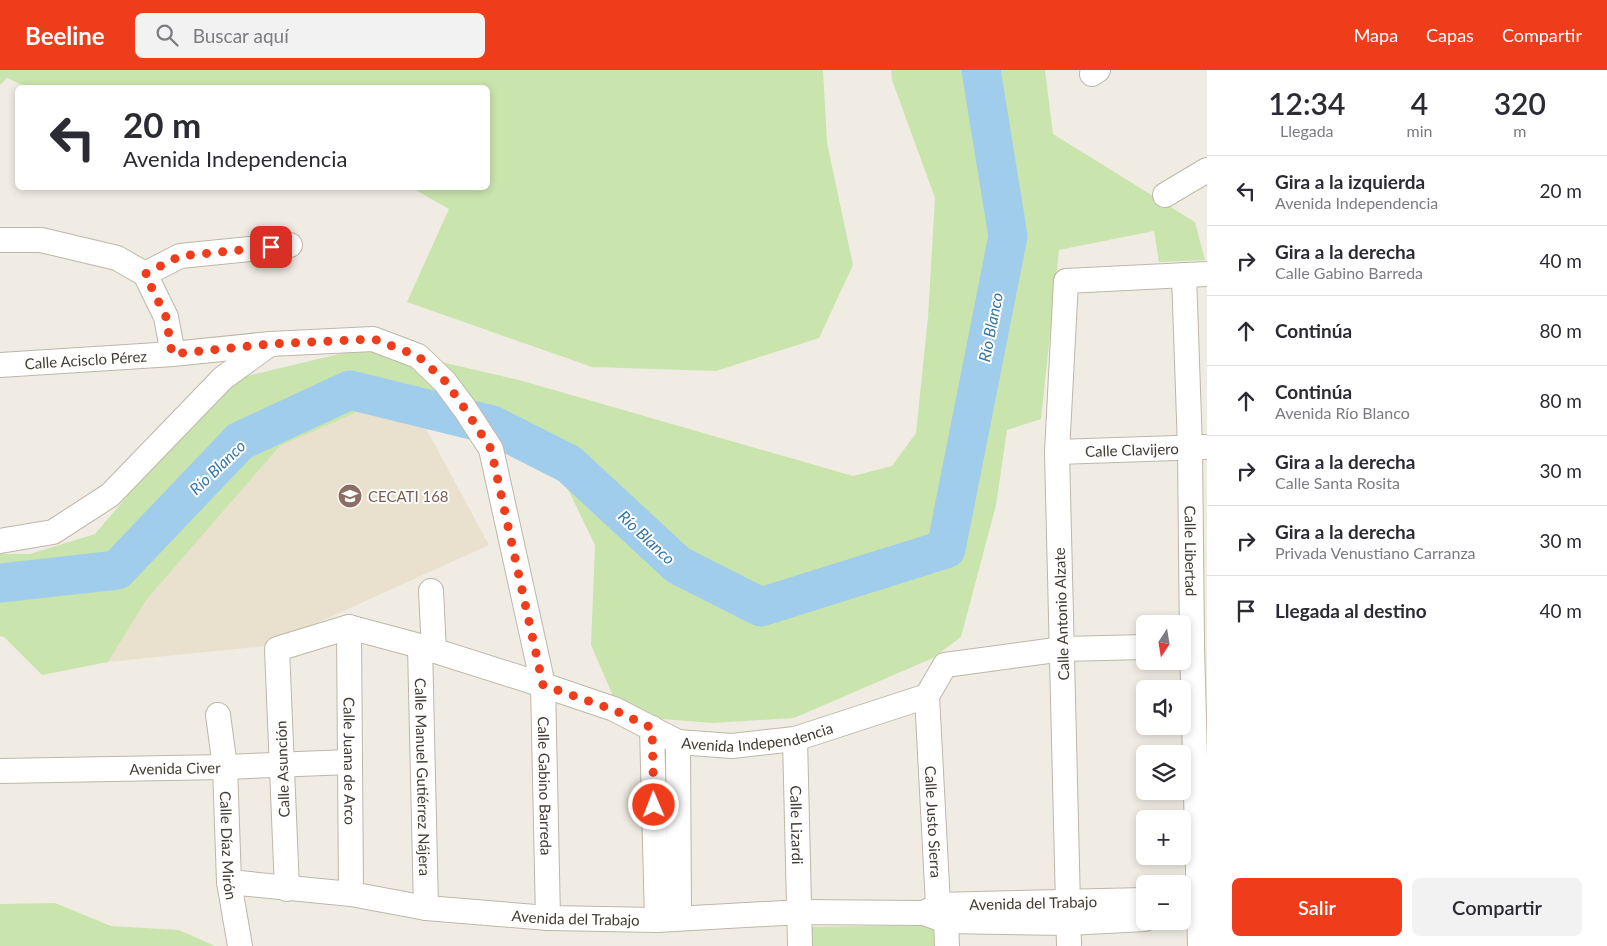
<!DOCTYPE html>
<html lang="es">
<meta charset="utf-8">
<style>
body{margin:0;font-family:Lato,sans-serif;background:#f2f2f3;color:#2b2b33;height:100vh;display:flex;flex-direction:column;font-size:19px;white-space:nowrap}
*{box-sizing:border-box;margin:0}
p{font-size:16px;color:#7c7c81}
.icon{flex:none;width:28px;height:28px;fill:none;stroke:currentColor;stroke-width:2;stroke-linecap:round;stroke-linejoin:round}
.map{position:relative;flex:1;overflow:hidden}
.sheet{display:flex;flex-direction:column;background:#fff;width:400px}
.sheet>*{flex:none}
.top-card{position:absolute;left:15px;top:15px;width:475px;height:105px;border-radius:8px;box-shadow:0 2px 8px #0003;background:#fff;color:#2b2b33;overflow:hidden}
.needle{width:32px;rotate:192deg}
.fabs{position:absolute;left:1136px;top:545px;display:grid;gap:10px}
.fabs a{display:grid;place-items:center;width:55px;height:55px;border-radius:8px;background:#fff;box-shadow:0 2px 8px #0003;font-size:25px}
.pin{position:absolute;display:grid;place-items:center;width:42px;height:42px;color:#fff;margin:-21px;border-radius:10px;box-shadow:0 2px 8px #0006}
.me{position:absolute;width:55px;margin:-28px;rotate:359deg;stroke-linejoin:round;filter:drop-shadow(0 0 4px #0008)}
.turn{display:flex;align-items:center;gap:18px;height:105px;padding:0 25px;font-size:22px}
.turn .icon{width:65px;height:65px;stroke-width:2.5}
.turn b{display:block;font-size:35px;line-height:42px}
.eta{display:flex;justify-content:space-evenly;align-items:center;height:85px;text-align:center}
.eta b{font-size:30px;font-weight:600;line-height:35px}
.cta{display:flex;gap:10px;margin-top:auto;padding:10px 25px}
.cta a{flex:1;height:58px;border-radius:8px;background:#ef3c1b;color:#fff;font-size:20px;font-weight:600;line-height:58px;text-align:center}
.cta a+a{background:#f2f2f3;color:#2b2b33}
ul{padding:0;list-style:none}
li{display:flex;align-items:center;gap:15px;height:70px;padding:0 25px;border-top:1px solid #e1e1e2}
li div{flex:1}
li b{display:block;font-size:19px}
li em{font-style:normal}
header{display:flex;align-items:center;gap:30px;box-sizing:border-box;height:70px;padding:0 25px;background:#ef3c1b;color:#fff}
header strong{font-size:24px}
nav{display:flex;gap:28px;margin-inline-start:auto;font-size:18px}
.search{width:350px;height:45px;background:#f2f2f3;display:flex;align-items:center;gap:12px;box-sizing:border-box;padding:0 18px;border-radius:8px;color:#7c7c81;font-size:19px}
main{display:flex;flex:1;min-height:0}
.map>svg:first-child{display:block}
</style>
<header>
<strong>Beeline</strong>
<div class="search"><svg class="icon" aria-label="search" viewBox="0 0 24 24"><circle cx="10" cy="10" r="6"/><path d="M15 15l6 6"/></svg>Buscar aquí</div>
<nav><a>Mapa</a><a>Capas</a><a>Compartir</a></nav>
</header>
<main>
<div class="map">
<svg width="1207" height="876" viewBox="0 0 1207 876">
<rect width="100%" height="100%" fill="#f0ece3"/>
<!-- education -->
<path fill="#e9e1cd" d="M371,336L416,340L489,475L266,576L108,592L147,529L280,376Z"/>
<!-- green -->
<path fill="#cae4ad" d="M0,0H823L827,73L853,195L819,268L716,301L592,297L407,232L449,139L412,118H488V18H29L7,8L0,15Z
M891,0H1045L1053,64L1195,152L1205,190L1159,192L1154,161L1059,180L1041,349L1007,360L996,435L961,567L933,588L794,648L713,653L661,649L616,633L591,575L595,475L563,409L450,343L371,336L280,376L147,529L108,592L42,605L4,567L0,566V484H30L95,464L225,311L373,276L519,310L853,406L892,396L916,363L928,247L935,128L892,10Z
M55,833L111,856L179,860L215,876H0V834Z
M937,855V876H806V857Z"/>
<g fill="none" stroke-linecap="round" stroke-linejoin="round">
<!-- river -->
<path stroke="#a0cdec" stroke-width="39" d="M0,513L117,500L240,371L350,320L492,355L569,394L678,495L761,537L946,479L1008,166L981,0"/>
<defs>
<g id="street">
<path d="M1092,4L1098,0"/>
<path d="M1165,125L1207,100"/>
<path d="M0,170H41L117,188L145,204"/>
<path d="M145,204L180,186L290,175"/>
<path d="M145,204L166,247L173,284"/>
<path id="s1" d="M1184,205L1190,378L1192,575L1200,876"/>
<path id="s2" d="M0,295L173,284L270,274"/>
<path id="s3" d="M1057,382L1207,377"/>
<path id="s4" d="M0,471L53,462L110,425L223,308L270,274L373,269L418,286L445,312L465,339L491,379L543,615L548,848"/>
<path d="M431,521L434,581"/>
<path id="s5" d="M349,557L351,824"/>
<path id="s6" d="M420,576L426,838"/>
<path id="s7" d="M927,626L938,835L946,851L947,876"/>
<path id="s8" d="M218,645L225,697L229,812L240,876"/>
<path d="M652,658L657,850"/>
<path id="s9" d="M795,669L800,876"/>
<path d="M678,672L679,848"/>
<path id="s10" d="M0,701L225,697L350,692"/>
<path id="s11" d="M229,812L351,824L426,838L548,848L657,850L801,842L924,843L946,851L1068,853L1145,849"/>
<path id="s12" d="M287,819L277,579L349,557L420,576L543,615L614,639L678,672L732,676L795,669L927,626L945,595L1063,579L1145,577"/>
<path id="s13" d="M926,842L938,835L1145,830"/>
<path d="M1069,876L1057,382L1066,211L1207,204"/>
</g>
</defs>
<!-- street casing -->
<use href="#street" stroke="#beb7a9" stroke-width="26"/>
<!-- street -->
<use href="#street" stroke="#fff" stroke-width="24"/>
</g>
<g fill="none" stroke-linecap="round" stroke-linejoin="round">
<!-- route -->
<path stroke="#ef3c1b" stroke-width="9" stroke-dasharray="0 16.2" d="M271,177L180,186L145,204L166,247L172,284L270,274L374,269L418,286L446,312L465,339L491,379L543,615L614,640L652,658L654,735"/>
</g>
<!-- icons -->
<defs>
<symbol id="school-disc" viewBox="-11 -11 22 22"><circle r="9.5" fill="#8d6e63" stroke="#fff"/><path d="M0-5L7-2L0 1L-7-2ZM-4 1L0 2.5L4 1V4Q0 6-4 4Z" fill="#fff"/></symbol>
</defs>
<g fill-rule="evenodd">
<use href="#school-disc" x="336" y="412" width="28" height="28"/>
</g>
<g text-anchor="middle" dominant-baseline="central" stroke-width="4" stroke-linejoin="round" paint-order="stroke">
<!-- street labels -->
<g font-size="15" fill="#423c33" stroke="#fff">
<text stroke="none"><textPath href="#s2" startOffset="86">Calle Acisclo Pérez</textPath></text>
<text stroke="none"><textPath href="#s3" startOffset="75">Calle Clavijero</textPath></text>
<text stroke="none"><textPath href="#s1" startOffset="276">Calle Libertad</textPath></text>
<text transform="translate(1061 544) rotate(-92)">Calle Antonio Alzate</text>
<text stroke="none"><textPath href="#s12" startOffset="745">Avenida Independencia</textPath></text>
<text stroke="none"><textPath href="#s5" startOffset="134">Calle Juana de Arco</textPath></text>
<text stroke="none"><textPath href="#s10" startOffset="175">Avenida Civer</textPath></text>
<text transform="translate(282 699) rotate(-92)">Calle Asunción</text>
<text stroke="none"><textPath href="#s6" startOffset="131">Calle Manuel Gutiérrez Nájera</textPath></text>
<text stroke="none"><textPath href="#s4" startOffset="955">Calle Gabino Barreda</textPath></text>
<text stroke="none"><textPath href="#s7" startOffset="126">Calle Justo Sierra</textPath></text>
<text stroke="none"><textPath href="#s9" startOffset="86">Calle Lizardi</textPath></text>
<text stroke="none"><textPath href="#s8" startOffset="131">Calle Díaz Mirón</textPath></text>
<text stroke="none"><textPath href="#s13" startOffset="109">Avenida del Trabajo</textPath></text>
<text stroke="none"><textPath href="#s11" startOffset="349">Avenida del Trabajo</textPath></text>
</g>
<!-- education labels -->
<g font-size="15" fill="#785e54" stroke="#fff" text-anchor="start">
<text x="368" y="426">CECATI 168</text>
</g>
<!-- water labels -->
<g font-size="16" font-style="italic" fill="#3376a7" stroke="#fff">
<text transform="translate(990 257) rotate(-79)">Río Blanco</text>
<text transform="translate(217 397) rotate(-44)">Río Blanco</text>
<text transform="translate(647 467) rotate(43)">Río Blanco</text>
</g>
</g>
</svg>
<div class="fabs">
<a><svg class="needle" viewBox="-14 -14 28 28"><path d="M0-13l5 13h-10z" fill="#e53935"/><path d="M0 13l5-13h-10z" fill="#7c7c81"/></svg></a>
<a><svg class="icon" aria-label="sound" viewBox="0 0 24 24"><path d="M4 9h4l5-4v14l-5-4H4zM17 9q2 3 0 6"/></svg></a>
<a><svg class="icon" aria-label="layers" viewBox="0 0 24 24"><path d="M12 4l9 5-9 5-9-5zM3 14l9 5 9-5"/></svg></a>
<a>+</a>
<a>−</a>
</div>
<div class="pin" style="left:271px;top:177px;background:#d93025"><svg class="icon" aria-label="arrive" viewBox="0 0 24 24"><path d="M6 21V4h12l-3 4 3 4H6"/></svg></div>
<svg class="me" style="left:654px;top:735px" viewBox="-20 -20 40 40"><circle r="17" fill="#ef3c1b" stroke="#fff" stroke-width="3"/><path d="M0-11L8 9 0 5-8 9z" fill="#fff"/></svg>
<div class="top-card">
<div class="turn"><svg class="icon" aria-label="left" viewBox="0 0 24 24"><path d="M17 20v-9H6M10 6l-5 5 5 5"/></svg><div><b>20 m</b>Avenida Independencia</div></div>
</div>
</div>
<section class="sheet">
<div class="eta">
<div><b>12:34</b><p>Llegada</p></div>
<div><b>4</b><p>min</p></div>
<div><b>320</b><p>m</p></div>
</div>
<ul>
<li><svg class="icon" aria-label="left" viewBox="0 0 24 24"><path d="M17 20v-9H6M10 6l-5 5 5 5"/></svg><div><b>Gira a la izquierda</b><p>Avenida Independencia</p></div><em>20 m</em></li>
<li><svg class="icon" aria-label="right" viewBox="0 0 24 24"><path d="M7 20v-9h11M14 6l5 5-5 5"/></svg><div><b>Gira a la derecha</b><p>Calle Gabino Barreda</p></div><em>40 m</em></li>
<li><svg class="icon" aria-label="ahead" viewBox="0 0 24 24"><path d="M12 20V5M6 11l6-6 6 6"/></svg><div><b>Continúa</b></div><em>80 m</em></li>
<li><svg class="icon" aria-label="ahead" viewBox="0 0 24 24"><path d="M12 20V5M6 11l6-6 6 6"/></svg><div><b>Continúa</b><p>Avenida Río Blanco</p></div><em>80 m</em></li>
<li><svg class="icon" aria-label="right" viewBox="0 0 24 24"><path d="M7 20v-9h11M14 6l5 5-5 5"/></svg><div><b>Gira a la derecha</b><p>Calle Santa Rosita</p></div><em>30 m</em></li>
<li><svg class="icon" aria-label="right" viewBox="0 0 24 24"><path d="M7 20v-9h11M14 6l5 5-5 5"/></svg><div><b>Gira a la derecha</b><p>Privada Venustiano Carranza</p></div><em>30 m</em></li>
<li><svg class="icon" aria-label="arrive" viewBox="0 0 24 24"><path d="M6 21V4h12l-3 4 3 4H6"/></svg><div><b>Llegada al destino</b></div><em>40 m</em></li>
</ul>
<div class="cta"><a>Salir</a><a>Compartir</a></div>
</section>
</main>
